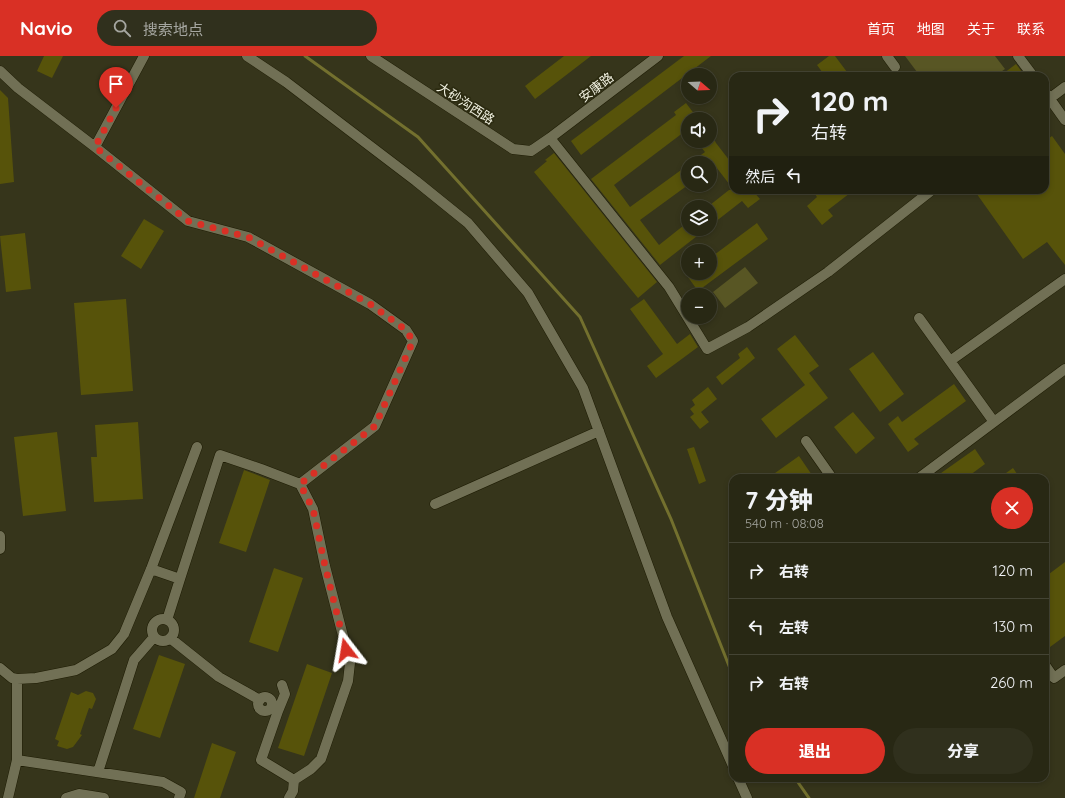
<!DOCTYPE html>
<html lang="zh">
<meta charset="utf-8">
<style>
body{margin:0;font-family:Quicksand,"Noto Sans SC",sans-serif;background:#30301d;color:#f1f3f6;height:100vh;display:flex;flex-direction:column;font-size:15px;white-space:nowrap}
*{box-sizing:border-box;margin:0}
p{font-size:13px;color:#a5a6a0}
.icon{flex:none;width:22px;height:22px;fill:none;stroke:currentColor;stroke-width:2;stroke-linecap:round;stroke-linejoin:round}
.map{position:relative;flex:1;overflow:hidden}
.drawer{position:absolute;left:729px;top:418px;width:320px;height:308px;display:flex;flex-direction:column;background:#282814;border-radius:12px;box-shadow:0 2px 6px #0003,0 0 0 1px #444434}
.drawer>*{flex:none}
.banner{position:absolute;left:729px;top:16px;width:320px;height:122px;border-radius:12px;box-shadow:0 2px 6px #0003,0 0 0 1px #444434;background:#282814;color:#f1f3f6;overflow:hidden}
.needle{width:26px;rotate:109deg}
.tools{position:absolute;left:681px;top:12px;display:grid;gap:8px}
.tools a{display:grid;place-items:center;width:36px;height:36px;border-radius:50%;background:#282814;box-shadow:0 2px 6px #0003,0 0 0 1px #444434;font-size:20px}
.pin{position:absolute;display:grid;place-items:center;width:34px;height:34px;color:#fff;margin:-41px -17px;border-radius:50% 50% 50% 0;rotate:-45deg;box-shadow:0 0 4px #0007}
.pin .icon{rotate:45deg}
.me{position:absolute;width:44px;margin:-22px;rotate:346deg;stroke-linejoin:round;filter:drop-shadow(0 0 3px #0008)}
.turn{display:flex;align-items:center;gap:14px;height:84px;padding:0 16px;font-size:18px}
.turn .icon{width:52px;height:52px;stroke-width:2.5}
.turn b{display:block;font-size:28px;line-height:34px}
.then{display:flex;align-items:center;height:38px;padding:0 16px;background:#0003;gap:8px;font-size:15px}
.round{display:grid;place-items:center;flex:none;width:42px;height:42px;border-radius:21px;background:#30301d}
.head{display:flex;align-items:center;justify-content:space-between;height:68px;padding:0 16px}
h1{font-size:24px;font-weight:800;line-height:30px}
.cta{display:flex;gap:8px;margin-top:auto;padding:8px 16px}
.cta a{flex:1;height:46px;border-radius:24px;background:#d93025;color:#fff;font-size:16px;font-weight:800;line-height:46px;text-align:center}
.cta a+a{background:#30301d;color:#f1f3f6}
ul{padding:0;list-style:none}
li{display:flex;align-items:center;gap:12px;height:56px;padding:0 16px;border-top:1px solid #444434}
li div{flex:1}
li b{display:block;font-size:15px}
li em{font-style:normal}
header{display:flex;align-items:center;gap:24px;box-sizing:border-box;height:56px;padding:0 20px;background:#d93025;color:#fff}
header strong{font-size:19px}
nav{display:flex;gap:22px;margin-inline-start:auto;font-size:14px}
.search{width:280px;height:36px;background:#30301d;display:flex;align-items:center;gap:10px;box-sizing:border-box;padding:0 14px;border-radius:22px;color:#a5a6a0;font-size:15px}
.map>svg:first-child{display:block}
</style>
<header>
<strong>Navio</strong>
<div class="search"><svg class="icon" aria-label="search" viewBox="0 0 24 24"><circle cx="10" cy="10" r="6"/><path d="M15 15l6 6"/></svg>搜索地点</div>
<nav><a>首页</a><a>地图</a><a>关于</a><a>联系</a></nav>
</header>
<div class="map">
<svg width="1065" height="742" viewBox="0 0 1065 742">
<rect width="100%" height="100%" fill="#36351b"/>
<!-- green -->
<path fill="#585624" d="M905,0H995L1005,13L995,20H920Z
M745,211L758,227L725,252L713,236Z"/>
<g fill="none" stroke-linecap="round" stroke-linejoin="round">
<!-- stream -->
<path stroke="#73702e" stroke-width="3" d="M305,0L418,81L580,261L671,463L733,620
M795,722L809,742"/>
</g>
<!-- building -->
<path fill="#57530a" d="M44,0H63L52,22L37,15Z
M564,0H591L535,43L525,30Z
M684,0H711L581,99L571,85Z
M829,0H835L850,20H825L817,9Z
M1016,8L1025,20H1000Z
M0,34L8,42L14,126L0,128Z
M686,47L698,63H688V73L614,129L630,151L688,109V129L640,164L659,189L688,166V173H706L660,209L591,123L676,59L674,56Z
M1052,80L1065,98V209L1047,186L1023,203L974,134H1045V85Z
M696,85H715L716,87L733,109V133L713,107H690L705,96Z
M554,97L657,226L638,242L534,116L547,105L545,104Z
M729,134H752L760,143L748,152L742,145L710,170V149Z
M812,134H854L828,154L833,160L822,169L807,150L817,141Z
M144,163L164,175L141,213L121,200Z
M757,167L768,183L698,235L685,217H710V202Z
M25,177L31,233L6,236L0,180Z
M126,243L133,335L81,339L74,247Z
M644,243L677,288L690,278L698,291L656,322L647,310L663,298L630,253Z
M795,279L819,310L809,317L828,342L776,382L761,363L805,329L777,293Z
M747,291L755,302L722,329L716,321L740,302L738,298Z
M873,296L904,338L880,356L849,313Z
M954,328L966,345L914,383L919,388L908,396L888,368L898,360L902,366Z
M708,331L717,343L701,356L709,366L700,373L690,361L694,358L690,353L695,349L692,344Z
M853,356L875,382L856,398L834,371Z
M138,366L143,443L94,446L91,401H97L95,369Z
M57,376L66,455L23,460L14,381Z
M694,391L706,425L699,428L687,393Z
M975,393L985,408L966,422H934Z
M799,400L814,422H768Z
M1013,412L1020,422H999Z
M244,414L270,424L246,496L219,487Z
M1065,506V580L1050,591L1045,584V521Z
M274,512L303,522L278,596L249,586Z
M159,599L185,608L160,682L133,673Z
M307,608L332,617L304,700L278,692Z
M86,635L93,637L96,643L92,653L89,652L80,678L82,679L73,691L67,693L57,690L59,685L55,683L71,636L78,639Z
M212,687L236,696L220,742H194Z"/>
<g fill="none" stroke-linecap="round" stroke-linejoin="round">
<defs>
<path id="minor" d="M247,0L286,26L416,125L468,167L528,237L583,332L667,561L733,710
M371,0L513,93L531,95L550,82L658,0
M887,0L895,11
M1018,0L1033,20
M0,15L18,32L95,91L188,165L248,181L370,248L406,274L413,285L375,370L300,428
M1045,36L1065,64
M1045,46L1065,31
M550,82L669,231L707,293L748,271L828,216L932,134
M95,91L144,0
M919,262L994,366
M950,305L1065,223
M806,385L832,422
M919,422L1065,313
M435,448L599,375
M0,480V493
M151,513L180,523L220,399L261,413L300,428L313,453L325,510L350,607L348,625L321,703L311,713L294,724
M152 574a11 11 0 1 1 22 0a11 11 0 1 1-22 0Z
M167,564L180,523
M170,582L219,621L260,644
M1045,609L1054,622L1065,614
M0,612L12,622L17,623L36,622L76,614L112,593L124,578L151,513L197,391
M17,623V704L163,726L181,736L179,742
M282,629L285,638L278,655L261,704L294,724
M258 648a7 7 0 1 1 14 0a7 7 0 1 1-14 0Z
M98,716L134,604L154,581
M738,722L747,742
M8,742L17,704
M66,742L79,738L104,742
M289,742L293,735L294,724"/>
</defs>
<!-- minor casing -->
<use href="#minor" stroke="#1e1c04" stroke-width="11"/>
<!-- minor -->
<use href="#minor" stroke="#717055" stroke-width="10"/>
</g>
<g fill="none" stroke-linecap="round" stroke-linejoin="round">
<!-- route -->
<path stroke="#d93025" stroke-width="7" stroke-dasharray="0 12.6" d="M116,52L95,91L188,165L248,181L370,248L406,274L413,285L375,370L300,428L313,453L325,510L346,594"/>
</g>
<g text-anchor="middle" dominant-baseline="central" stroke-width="3.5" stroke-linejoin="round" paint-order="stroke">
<!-- street labels -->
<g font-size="13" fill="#f1f1e1" stroke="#2c2b11">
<text transform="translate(596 31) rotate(-37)">安康路</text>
<text transform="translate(466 47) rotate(33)">大砂沟西路</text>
</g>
</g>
</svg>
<div class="tools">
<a><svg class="needle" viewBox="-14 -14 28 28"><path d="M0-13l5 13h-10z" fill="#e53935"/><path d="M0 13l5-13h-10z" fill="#a5a6a0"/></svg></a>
<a><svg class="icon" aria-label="sound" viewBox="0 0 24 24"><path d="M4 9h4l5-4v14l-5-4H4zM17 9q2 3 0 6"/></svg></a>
<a><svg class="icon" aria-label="search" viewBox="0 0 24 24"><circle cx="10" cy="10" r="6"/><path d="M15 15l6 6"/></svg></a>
<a><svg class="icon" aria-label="layers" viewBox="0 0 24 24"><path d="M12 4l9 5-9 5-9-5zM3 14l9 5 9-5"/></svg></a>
<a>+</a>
<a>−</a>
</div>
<div class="pin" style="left:116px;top:52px;background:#d93025"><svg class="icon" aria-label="arrive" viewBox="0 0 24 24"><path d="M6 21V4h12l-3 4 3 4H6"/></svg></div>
<svg class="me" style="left:346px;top:594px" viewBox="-20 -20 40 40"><path d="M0-17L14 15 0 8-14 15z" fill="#d93025" stroke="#fff" stroke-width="4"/></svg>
<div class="banner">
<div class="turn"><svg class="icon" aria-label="right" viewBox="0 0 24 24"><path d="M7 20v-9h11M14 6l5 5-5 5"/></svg><div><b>120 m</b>右转</div></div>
<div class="then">然后<svg class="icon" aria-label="left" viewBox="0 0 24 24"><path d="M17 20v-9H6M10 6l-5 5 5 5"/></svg></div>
</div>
<section class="drawer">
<div class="head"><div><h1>7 分钟</h1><p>540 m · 08:08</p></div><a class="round" style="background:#d93025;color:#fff"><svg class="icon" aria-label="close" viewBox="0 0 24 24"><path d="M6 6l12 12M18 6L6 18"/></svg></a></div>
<ul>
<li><svg class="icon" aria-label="right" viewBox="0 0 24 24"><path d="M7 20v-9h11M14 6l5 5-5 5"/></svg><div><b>右转</b></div><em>120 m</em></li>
<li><svg class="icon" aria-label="left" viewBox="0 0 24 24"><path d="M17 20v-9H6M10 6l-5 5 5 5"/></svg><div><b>左转</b></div><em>130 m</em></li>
<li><svg class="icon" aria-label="right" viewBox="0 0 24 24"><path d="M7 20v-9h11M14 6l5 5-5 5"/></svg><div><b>右转</b></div><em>260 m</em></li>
</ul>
<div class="cta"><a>退出</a><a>分享</a></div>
</section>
</div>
